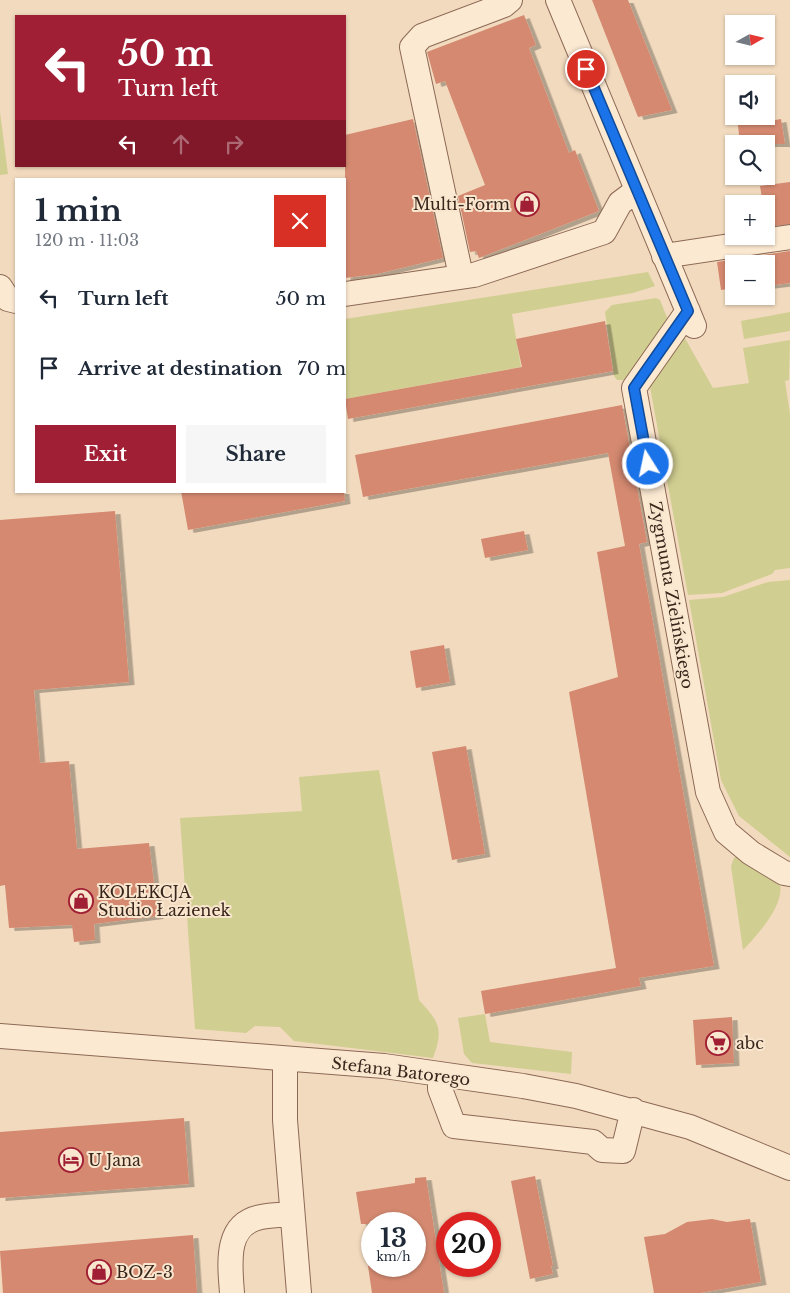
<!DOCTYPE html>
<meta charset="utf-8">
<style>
body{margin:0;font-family:"Libre Baskerville",serif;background:#f6f6f7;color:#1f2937;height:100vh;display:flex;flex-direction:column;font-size:19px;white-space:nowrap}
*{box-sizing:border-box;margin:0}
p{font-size:16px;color:#747a83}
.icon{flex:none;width:28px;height:28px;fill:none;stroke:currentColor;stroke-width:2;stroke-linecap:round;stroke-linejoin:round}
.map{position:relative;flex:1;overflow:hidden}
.panel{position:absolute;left:15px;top:178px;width:331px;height:315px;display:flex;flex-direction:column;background:#fff;border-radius:0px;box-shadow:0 1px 4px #0004}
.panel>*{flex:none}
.banner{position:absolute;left:15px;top:15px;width:331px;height:152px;border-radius:0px;box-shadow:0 1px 4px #0004;background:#a11f35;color:#fff;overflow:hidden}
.needle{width:32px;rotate:82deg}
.fabs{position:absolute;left:725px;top:15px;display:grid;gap:10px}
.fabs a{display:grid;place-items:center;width:50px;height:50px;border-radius:0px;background:#fff;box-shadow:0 1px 4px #0004;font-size:25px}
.speed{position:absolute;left:361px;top:1212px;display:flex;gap:10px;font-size:25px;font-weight:700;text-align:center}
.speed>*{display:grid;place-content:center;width:65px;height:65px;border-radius:50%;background:#fff;box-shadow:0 1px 4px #0004;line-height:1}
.speed small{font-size:12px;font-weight:400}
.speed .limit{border:8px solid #d22;background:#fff;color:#111}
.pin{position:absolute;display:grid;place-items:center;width:42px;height:42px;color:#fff;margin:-21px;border:2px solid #fff;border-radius:50%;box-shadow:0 1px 5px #0007}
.me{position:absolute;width:55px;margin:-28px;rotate:350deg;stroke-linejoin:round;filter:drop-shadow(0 0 4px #0008)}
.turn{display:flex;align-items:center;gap:18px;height:105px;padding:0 20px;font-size:22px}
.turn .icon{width:65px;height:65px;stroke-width:2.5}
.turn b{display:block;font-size:35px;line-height:42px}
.lanes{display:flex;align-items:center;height:48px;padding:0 20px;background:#0003;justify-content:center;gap:25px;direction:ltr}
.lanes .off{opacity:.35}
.round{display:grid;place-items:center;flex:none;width:52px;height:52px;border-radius:0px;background:#f6f6f7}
.summary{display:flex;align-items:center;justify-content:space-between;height:85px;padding:0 20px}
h1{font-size:30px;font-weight:800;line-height:38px}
.button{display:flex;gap:10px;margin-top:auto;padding:10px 20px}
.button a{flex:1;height:58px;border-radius:0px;background:#a11f35;color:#fff;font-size:20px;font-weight:800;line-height:58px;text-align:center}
.button a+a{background:#f6f6f7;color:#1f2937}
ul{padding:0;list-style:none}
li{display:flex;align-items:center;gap:15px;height:70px;padding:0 20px}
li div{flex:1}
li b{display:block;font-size:19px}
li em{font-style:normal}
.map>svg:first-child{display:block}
</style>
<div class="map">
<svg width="790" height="1293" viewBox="0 0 790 1293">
<defs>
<filter id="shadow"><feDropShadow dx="5.5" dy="3" stdDeviation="0" flood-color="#0004"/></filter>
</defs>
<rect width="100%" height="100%" fill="#f2dabe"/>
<!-- green -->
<path fill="#d1ce91" d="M0,112L8,174L0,175Z
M648,272L655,286L633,293L512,314L521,367L345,399V319Z
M656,298L660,300L670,325L631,376L623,380H617L614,376L605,312L612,305Z
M790,312V331L744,339L741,321Z
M682,333L713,388L749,383L743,348L790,340L789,380L785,381L790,414V568L775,570L772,574L722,593L688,595L650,387Z
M790,580V857L739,816L721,780L689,600L723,597L768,582Z
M379,770L419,1000C439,1022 444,1028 433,1058L294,1041L280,1027L255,1026L246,1033L195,1029L180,818L302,811L299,777Z
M738,856C748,862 772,872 778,880C790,899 756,937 743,950L731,866L734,858Z
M485,1014L490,1042L572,1052L571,1074L472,1063L464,1054L458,1018Z"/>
<!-- building -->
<path fill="#d48970" filter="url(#shadow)" d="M592,0H628L672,110L638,117Z
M524,15L536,45L529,48L569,153L575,150L599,211L479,258L476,251L470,252L458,196L485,185L445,81L436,84L427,52Z
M737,116H769L770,121L781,119L785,144H740Z
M413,119L443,258L377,274L345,278V135Z
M790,182V224L766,227V204H763L760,186Z
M790,251V283L766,286V264H734V288L721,290L717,262Z
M605,321L613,371L348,419L345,399L522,367L516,339Z
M622,405L647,542L639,544L714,966L639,978L641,986L485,1014L481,991L616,968L569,692L618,677L597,552L625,546L608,453L363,497L355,455Z
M181,491H344L345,501L188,530Z
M115,511L129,682L34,690L40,763L69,761L77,849L149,843L158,916L94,924L95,940L74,942L72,925L9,928L5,885L0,886V520Z
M524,531L528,550L485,558L481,539Z
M444,645L450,682L416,688L410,651Z
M466,746L485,854L452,860L432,752Z
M732,1017L734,1063L696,1065L693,1020Z
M184,1118L189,1184L0,1198V1132Z
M535,1176L553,1266H551L553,1274L530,1279L511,1181Z
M426,1177L444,1293H372L368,1266H415V1224H361L356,1192L415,1183V1178Z
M712,1219L727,1222L750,1219L761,1282L700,1293H654L644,1237L665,1234L687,1222Z
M193,1235L197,1293H3L0,1251Z"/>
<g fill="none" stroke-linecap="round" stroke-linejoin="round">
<defs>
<path id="minor" d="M558,0L694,326
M664,256L790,237
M461,276L412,47L422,36L504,5L510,0
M0,287L8,299L16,301
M345,294L474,275L604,232L620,203L636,191
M688,311L634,388L708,792L726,832L751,853L784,873L790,874
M0,1036L384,1066L523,1086L576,1096L690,1127L790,1168
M285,1059V1120L299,1293
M440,1074V1089L454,1126L593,1142L602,1150L623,1151L633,1110
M232,1293C230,1265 224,1224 261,1217C271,1215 282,1215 292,1214"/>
</defs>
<!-- minor casing -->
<use href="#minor" stroke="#8c6955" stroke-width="26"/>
<!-- minor -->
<use href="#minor" stroke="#fce9d2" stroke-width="24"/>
</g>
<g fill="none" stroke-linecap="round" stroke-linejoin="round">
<defs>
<path id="route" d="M586,69L688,311L634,388L648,464"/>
</defs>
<!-- route casing -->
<use href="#route" stroke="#114b97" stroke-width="12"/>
<!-- route -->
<use href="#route" stroke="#1a73e8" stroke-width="9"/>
</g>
<!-- icons -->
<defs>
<symbol id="shop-ring" viewBox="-11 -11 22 22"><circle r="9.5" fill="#f9e6ce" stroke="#a11f35" stroke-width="1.5"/><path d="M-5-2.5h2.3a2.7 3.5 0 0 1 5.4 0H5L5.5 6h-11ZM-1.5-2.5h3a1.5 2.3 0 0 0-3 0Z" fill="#a11f35"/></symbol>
<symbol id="supermarket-ring" viewBox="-11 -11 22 22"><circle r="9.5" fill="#f9e6ce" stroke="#a11f35" stroke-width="1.5"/><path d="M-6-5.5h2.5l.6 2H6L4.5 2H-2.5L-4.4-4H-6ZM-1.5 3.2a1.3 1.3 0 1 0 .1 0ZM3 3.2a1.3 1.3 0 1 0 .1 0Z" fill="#a11f35"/></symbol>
<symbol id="hotel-ring" viewBox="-11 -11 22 22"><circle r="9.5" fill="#f9e6ce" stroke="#a11f35" stroke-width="1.5"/><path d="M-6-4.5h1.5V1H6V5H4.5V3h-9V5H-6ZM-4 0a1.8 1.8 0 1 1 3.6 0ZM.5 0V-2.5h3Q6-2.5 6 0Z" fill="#a11f35"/></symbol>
</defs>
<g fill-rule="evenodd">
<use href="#shop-ring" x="513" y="190" width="28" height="28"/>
<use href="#shop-ring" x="67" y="887" width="28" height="28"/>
<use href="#supermarket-ring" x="704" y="1029" width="28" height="28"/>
<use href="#hotel-ring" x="57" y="1146" width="28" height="28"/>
<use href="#shop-ring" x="85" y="1258" width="28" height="28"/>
</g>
<g text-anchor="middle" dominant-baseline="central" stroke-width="4" stroke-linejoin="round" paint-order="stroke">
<!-- poi labels -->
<g font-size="16" fill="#3a251b" stroke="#f9e6ce" text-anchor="start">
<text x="510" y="204" text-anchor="end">Multi-Form</text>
<text x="98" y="892">KOLEKCJA<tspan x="98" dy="18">Studio Łazienek</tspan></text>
<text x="736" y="1043">abc</text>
<text x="88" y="1160">U Jana</text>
<text x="116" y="1272">BOZ-3</text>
</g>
<!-- street labels -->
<g font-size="16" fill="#3a251b" stroke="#f9e6ce">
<text transform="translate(672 595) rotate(80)">Zygmunta Zielińskiego</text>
<text transform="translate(401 1071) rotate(7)">Stefana Batorego</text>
</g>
</g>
</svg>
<div class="fabs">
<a><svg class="needle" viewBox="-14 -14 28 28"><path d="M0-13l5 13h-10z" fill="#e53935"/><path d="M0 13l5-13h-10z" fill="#747a83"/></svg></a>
<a><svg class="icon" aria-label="sound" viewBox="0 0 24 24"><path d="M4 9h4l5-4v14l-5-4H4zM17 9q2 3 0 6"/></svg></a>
<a><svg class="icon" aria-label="search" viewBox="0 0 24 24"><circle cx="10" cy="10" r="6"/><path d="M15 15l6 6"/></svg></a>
<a>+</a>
<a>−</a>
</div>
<div class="speed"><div>13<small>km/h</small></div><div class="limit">20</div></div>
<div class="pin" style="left:586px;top:69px;background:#d93025"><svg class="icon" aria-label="arrive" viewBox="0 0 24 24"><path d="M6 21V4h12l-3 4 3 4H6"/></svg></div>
<svg class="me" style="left:648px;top:464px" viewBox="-20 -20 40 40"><circle r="17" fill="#1a73e8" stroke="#fff" stroke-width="3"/><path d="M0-11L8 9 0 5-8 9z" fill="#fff"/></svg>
<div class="banner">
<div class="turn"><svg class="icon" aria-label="left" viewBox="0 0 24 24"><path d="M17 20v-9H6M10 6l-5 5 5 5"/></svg><div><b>50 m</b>Turn left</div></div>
<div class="lanes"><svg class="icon" aria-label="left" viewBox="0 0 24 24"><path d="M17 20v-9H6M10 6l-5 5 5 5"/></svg><svg class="icon off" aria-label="ahead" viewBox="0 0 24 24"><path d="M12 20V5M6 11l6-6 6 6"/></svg><svg class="icon off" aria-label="right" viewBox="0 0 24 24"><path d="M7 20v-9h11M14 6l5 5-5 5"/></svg></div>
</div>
<section class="panel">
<div class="summary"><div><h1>1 min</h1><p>120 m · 11:03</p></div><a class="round" style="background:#d93025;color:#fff"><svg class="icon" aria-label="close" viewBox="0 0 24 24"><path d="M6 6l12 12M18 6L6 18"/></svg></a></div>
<ul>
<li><svg class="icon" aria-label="left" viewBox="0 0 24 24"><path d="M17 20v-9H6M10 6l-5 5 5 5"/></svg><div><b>Turn left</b></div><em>50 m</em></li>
<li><svg class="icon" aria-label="arrive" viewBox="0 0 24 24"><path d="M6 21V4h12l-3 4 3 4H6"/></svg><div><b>Arrive at destination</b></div><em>70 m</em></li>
</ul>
<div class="button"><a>Exit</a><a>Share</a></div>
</section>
</div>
